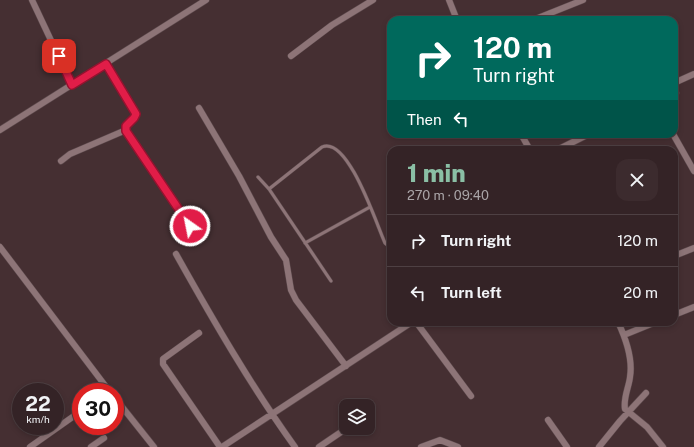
<!DOCTYPE html>
<meta charset="utf-8">
<style>
body{margin:0;font-family:"Public Sans",sans-serif;background:#3c2b2e;color:#f1f3f6;height:100vh;display:flex;flex-direction:column;font-size:15px;white-space:nowrap}
*{box-sizing:border-box;margin:0}
p{font-size:13px;color:#a9a4a7}
.icon{flex:none;width:22px;height:22px;fill:none;stroke:currentColor;stroke-width:2;stroke-linecap:round;stroke-linejoin:round}
.map{position:relative;flex:1;overflow:hidden}
.side{position:absolute;left:387px;top:146px;width:291px;height:180px;display:flex;flex-direction:column;background:#342326;border-radius:12px;box-shadow:0 2px 6px #0003,0 0 0 1px #4e4043}
.side>*{flex:none}
.banner{position:absolute;left:387px;top:16px;width:291px;height:122px;border-radius:12px;box-shadow:0 2px 6px #0003,0 0 0 1px #4e4043;background:#00695c;color:#fff;overflow:hidden}
.tools{position:absolute;left:339px;top:399px;display:grid;gap:8px}
.tools a{display:grid;place-items:center;width:36px;height:36px;border-radius:8px;background:#342326;box-shadow:0 2px 6px #0003,0 0 0 1px #4e4043;font-size:20px}
.speed{position:absolute;left:12px;top:383px;display:flex;gap:8px;font-size:20px;font-weight:700;text-align:center}
.speed>*{display:grid;place-content:center;width:52px;height:52px;border-radius:50%;background:#342326;box-shadow:0 2px 6px #0003,0 0 0 1px #4e4043;line-height:1}
.speed small{font-size:10px;font-weight:400}
.speed .limit{border:6px solid #d22;background:#fff;color:#111}
.pin{position:absolute;display:grid;place-items:center;width:34px;height:34px;color:#fff;margin:-17px;border-radius:8px;box-shadow:0 2px 6px #0006}
.me{position:absolute;width:44px;margin:-22px;rotate:327deg;stroke-linejoin:round;filter:drop-shadow(0 0 3px #0008)}
.turn{display:flex;align-items:center;gap:14px;height:84px;padding:0 20px;font-size:18px}
.turn .icon{width:52px;height:52px;stroke-width:2.5}
.turn b{display:block;font-size:28px;line-height:34px}
.then{display:flex;align-items:center;height:38px;padding:0 20px;background:#0003;gap:8px;font-size:15px}
.round{display:grid;place-items:center;flex:none;width:42px;height:42px;border-radius:12px;background:#3c2b2e}
.summary{display:flex;align-items:center;justify-content:space-between;height:68px;padding:0 20px}
h1{font-size:24px;font-weight:800;line-height:30px;color:#8abfa5}
ul{padding:0;list-style:none}
li{display:flex;align-items:center;gap:12px;height:52px;padding:0 20px;border-top:1px solid #4e4043}
li div{flex:1}
li b{display:block;font-size:15px}
li em{font-style:normal}
.map>svg:first-child{display:block}
</style>
<div class="map">
<svg width="694" height="447" viewBox="0 0 694 447">
<rect width="100%" height="100%" fill="#452f32"/>
<g fill="none" stroke-linecap="round" stroke-linejoin="round">
<defs>
<path id="service" d="M258,177L269,189L331,281
M269,189L322,147C348,135 377,226 385,243L391,248
M305,243L370,207"/>
<path id="minor" d="M32,0L72,85
M449,0L457,20
M533,20L583,0
M291,56L332,25L373,0
M106,64L136,114L134,118L126,126V131L190,226
M674,83L694,74
M674,87L676,93L674,95
M199,108L239,176L271,237L286,260L291,290L296,300L346,366
M0,130L206,0
M521,134L530,150
M673,134L694,171
M557,150L589,134
M61,161L70,154L126,130
M0,247L110,392
M176,254C213,320 251,386 295,447
M674,256L694,248
M674,315L694,307
M416,322L471,396
M618,322C626,339 633,359 630,377C629,387 623,398 625,409L647,427L663,447
M199,333L163,359V364L220,447
M624,335L656,322
M115,398L154,447
M548,420L567,447
M30,447L81,411
M91,447L104,438
M222,447L412,322
M319,447L347,428
M421,447L440,440L458,447
M599,447L620,421L646,393"/>
</defs>
<!-- service casing -->
<use href="#service" stroke="#5e4b4e" stroke-width="4"/>
<!-- minor casing -->
<use href="#minor" stroke="#5e4b4e" stroke-width="7"/>
<!-- service -->
<use href="#service" stroke="#8d7477" stroke-width="3"/>
<!-- minor -->
<use href="#minor" stroke="#8d7477" stroke-width="6"/>
</g>
<g fill="none" stroke-linecap="round" stroke-linejoin="round">
<defs>
<path id="route" d="M59,56L72,85L106,64L136,114L134,118L126,126V131L190,226"/>
</defs>
<!-- route casing -->
<use href="#route" stroke="#92132f" stroke-width="10"/>
<!-- route -->
<use href="#route" stroke="#e11d48" stroke-width="7"/>
</g>
</svg>
<div class="tools">
<a><svg class="icon" aria-label="layers" viewBox="0 0 24 24"><path d="M12 4l9 5-9 5-9-5zM3 14l9 5 9-5"/></svg></a>
</div>
<div class="speed"><div>22<small>km/h</small></div><div class="limit">30</div></div>
<div class="pin" style="left:59px;top:56px;background:#d93025"><svg class="icon" aria-label="arrive" viewBox="0 0 24 24"><path d="M6 21V4h12l-3 4 3 4H6"/></svg></div>
<svg class="me" style="left:190px;top:226px" viewBox="-20 -20 40 40"><circle r="17" fill="#e11d48" stroke="#fff" stroke-width="3"/><path d="M0-11L8 9 0 5-8 9z" fill="#fff"/></svg>
<div class="banner">
<div class="turn"><svg class="icon" aria-label="right" viewBox="0 0 24 24"><path d="M7 20v-9h11M14 6l5 5-5 5"/></svg><div><b>120 m</b>Turn right</div></div>
<div class="then">Then<svg class="icon" aria-label="left" viewBox="0 0 24 24"><path d="M17 20v-9H6M10 6l-5 5 5 5"/></svg></div>
</div>
<section class="side">
<div class="summary"><div><h1>1 min</h1><p>270 m · 09:40</p></div><a class="round"><svg class="icon" aria-label="close" viewBox="0 0 24 24"><path d="M6 6l12 12M18 6L6 18"/></svg></a></div>
<ul>
<li><svg class="icon" aria-label="right" viewBox="0 0 24 24"><path d="M7 20v-9h11M14 6l5 5-5 5"/></svg><div><b>Turn right</b></div><em>120 m</em></li>
<li><svg class="icon" aria-label="left" viewBox="0 0 24 24"><path d="M17 20v-9H6M10 6l-5 5 5 5"/></svg><div><b>Turn left</b></div><em>20 m</em></li>
</ul>
</section>
</div>
